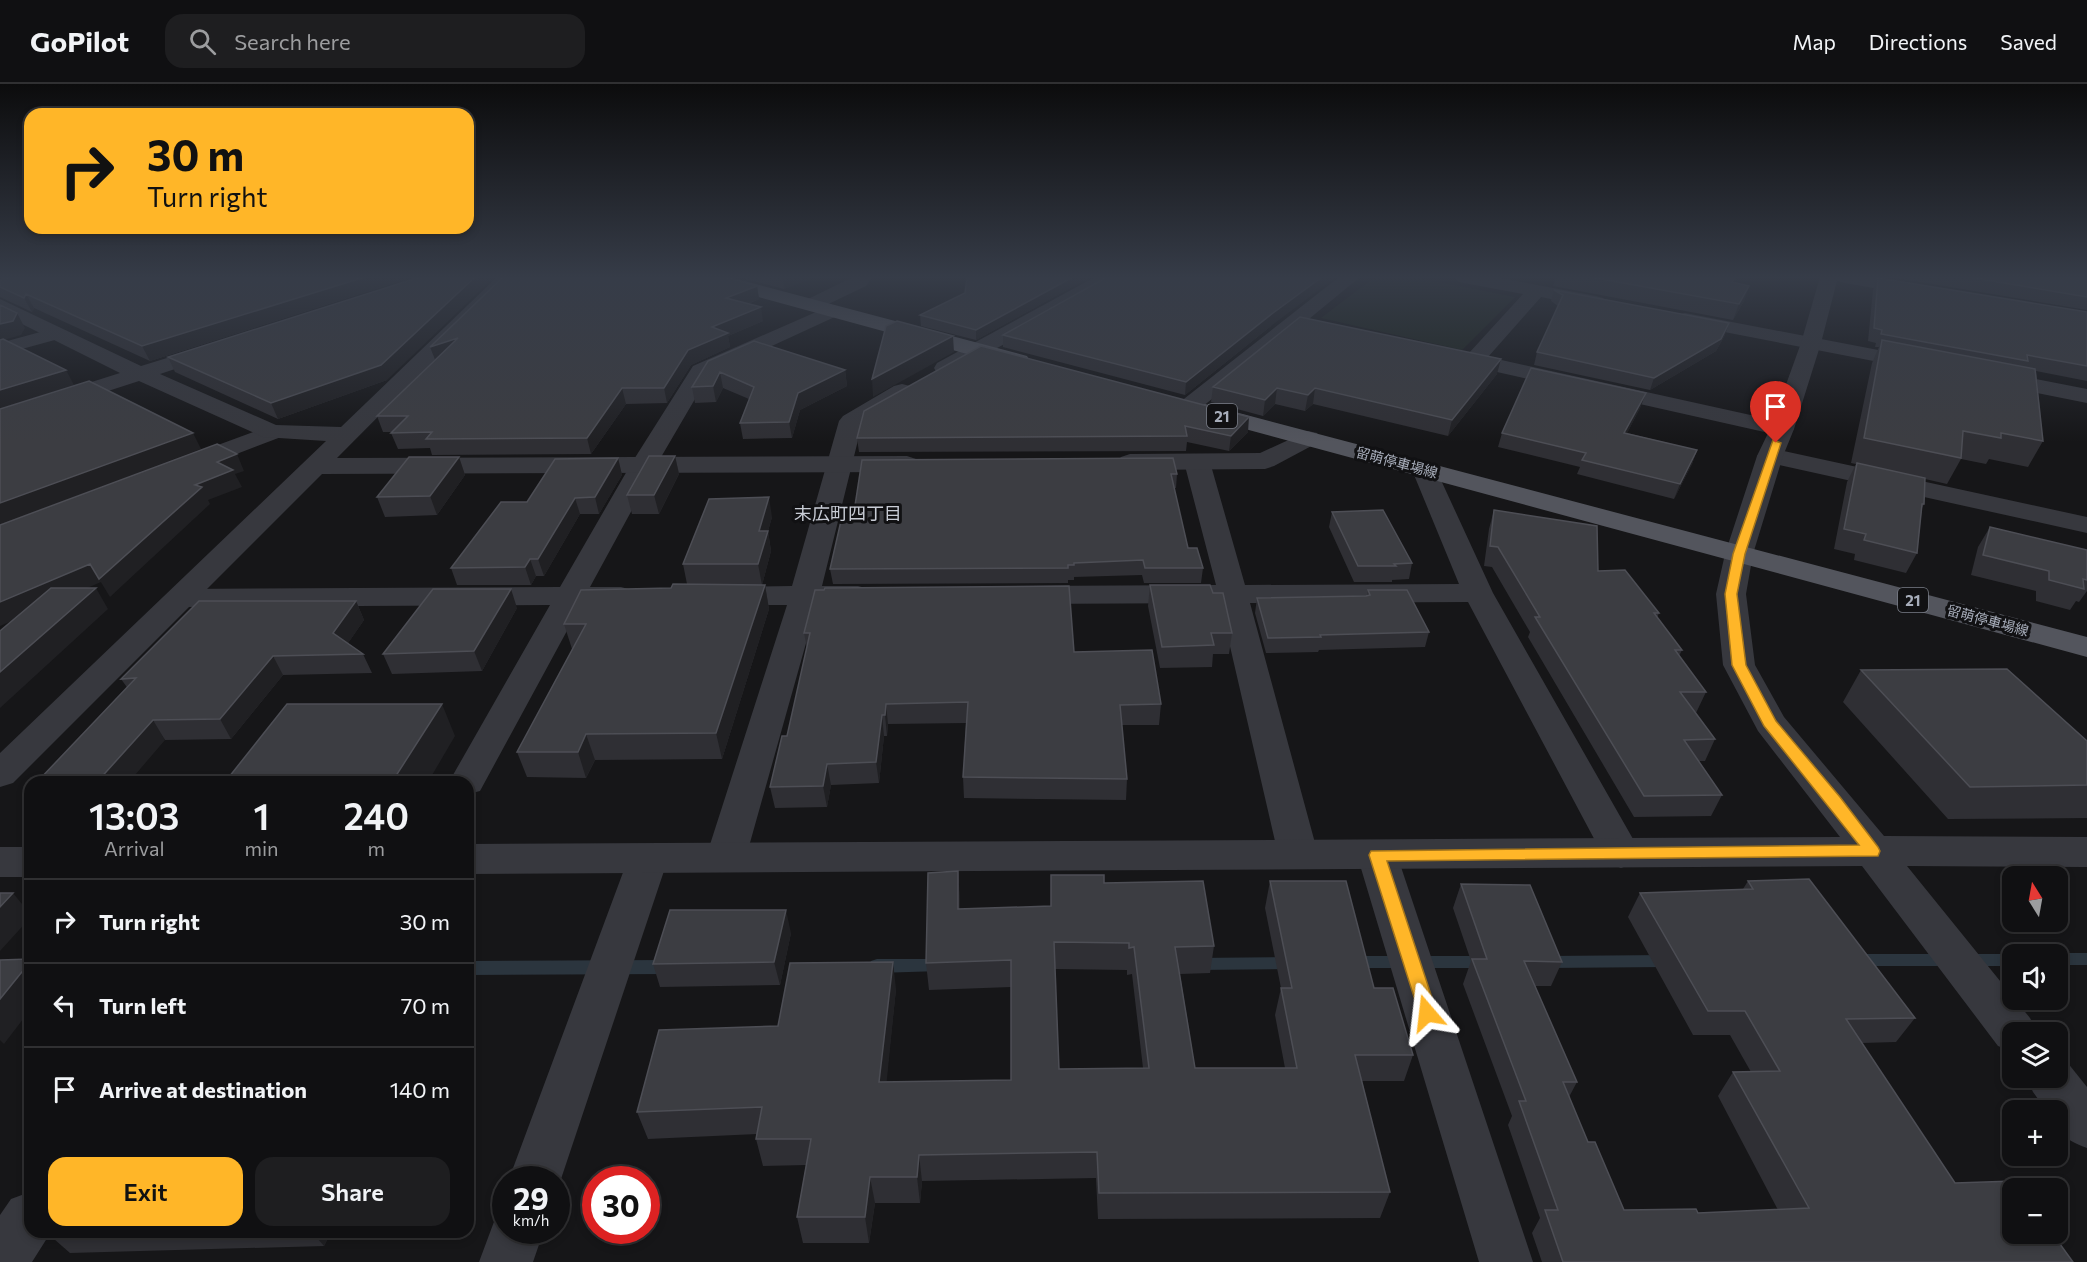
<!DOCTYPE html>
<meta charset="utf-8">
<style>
body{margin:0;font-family:Commissioner,"Noto Sans JP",sans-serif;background:#1e1e20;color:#f1f3f6;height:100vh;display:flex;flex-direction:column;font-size:22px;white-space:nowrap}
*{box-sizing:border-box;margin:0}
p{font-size:20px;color:#9c9d9f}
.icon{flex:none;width:33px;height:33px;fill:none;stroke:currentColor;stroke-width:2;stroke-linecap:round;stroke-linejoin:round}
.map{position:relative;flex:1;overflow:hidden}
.panel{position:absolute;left:24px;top:692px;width:450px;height:462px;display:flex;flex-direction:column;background:#101012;border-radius:18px;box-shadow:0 3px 9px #0003,0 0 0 2px #303032}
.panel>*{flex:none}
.top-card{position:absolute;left:24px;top:24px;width:450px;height:126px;border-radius:18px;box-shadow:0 3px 9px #0003,0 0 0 2px #303032;background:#ffb628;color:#111;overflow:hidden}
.needle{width:39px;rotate:349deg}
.controls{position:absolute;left:2002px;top:782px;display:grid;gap:12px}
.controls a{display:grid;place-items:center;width:66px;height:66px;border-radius:12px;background:#101012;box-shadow:0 3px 9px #0003,0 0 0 2px #303032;font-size:30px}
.speed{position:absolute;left:492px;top:1082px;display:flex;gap:12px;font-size:30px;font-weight:700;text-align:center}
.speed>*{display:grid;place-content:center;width:78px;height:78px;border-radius:50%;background:#101012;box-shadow:0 3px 9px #0003,0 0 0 2px #303032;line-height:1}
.speed small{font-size:15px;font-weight:400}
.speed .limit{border:9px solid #d22;background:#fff;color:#111}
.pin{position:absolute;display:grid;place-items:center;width:51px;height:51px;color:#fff;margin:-62px -26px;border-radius:50% 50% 50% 0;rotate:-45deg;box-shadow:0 0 6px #0007}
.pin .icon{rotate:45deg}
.me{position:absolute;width:66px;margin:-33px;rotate:343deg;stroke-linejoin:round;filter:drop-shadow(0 0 4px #0008)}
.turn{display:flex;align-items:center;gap:21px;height:126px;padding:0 24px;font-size:27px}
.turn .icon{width:78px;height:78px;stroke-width:2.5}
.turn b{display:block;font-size:42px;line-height:51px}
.eta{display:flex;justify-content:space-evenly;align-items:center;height:102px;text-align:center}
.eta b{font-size:36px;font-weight:600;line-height:42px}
.button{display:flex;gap:12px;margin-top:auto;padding:12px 24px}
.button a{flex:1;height:69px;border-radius:18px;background:#ffb628;color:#111;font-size:24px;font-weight:600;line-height:69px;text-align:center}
.button a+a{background:#1e1e20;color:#f1f3f6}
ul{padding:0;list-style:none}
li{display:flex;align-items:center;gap:18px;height:84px;padding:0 24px;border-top:2px solid #303032}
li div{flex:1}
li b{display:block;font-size:22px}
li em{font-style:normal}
header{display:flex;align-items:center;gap:36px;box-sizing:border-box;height:84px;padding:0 30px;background:#101012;border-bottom:2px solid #303032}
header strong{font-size:28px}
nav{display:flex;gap:33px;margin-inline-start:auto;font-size:21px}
.search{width:420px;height:54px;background:#1e1e20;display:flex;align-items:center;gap:15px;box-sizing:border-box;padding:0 21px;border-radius:18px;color:#9c9d9f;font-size:22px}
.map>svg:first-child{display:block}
</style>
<header>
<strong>GoPilot</strong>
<div class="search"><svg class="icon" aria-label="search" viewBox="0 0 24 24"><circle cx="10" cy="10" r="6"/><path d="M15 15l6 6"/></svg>Search here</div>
<nav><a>Map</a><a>Directions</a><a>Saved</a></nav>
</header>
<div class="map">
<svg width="2087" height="1178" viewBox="0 0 2087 1178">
<rect width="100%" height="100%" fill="#161618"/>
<!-- green -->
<path fill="#1c241d" d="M1375,193H1413L1515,213L1462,266L1321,234Z"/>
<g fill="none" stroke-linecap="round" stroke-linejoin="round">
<!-- stream -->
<path fill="#2b353e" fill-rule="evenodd" d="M2058,869H2087V881H2058V870H2054Z
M1855,870H1949L1955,871L1957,876L1955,881L1949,882H1855L1849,881L1847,876L1849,871Z
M1966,870H2013V882H1966L1960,881L1958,876L1960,871Z
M1667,871L1673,872L1675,877L1673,882L1667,883L1546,884L1540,883L1538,878L1540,873L1546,872Z
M1351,872H1487L1493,873L1495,878L1493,883L1487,884H1351L1345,883L1343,878L1345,873Z
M1292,873L1298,874L1300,879L1298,884L1292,885L1195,886L1189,885L1187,880L1189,875L1195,874Z
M877,875H941L947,876L949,881L947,886L941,887L877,889L871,887L869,882L871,877Z
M668,876L674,878L676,883L674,888L668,890L468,891V877Z"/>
<!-- minor -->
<path fill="#37383e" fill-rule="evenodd" d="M1095,193H1118L1116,197L953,289L945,291L937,289L934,284L937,279Z
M1339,193H1360L1196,328L1188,330L1180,328L1176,323L1180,318Z
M1455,193H1495L1596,212L1603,214L1606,218L1603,222L1596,224L1541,213L1488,273L1782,338L1790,340L1794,345L1790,350L1782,352L1448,277L1445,272L1448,267L1456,266L1469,269L1523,210L1464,199L1457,197Z
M1836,193H1878L1927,202L1929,206L1927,210L1920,212L1845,199L1838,197Z
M832,221L839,223L842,227L839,231L709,291L657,380L590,503H621L632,506L636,512L632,518L621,521H581L480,707L468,710V698H449L550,521L181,523L170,520L166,514L170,508L181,505L560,503L631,380L693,282Z
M1685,229L1920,274L1928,275L1931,280L1928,285L1920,286L1678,239L1675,235L1678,231Z
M55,244L62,246L65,250L62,254L0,271V259Z
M1994,287L2087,305V319L1986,299L1983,294L1986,289Z
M902,300L910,302L913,307L910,312L862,340L822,502H858L869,505L873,511L869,517L858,520H817L746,773L740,783L726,788L712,783L706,773L787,521H721L710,518L706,512L710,506L721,503L792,502L839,337L843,332L894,302Z
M272,341L281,343L284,348L281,353L195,386L186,389L177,386L173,381L177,376Z
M1770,364L2087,433V449L1761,377L1757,372L1761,367Z
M1197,370L1206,373L1210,378L1245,501L1459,500L1412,386L1416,381L1425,378L1434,381L1493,509L1641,769L1635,779L1621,784L1607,779L1468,518L1250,519L1318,770L1312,780L1298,785L1284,780L1278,770L1220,519L1024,520L1013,517L1009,511L1013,505L1024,502L1216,501L1184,378L1188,373Z
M1377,756L1391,761L1397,771L1533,1178H1479L1357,771L1363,761Z
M648,760L662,765L668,775L561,1095L556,1105V1095H509L628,775L634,765Z
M30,1108V1148H51L32,1178H0V1131L11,1115Z
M506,1124V1146H544L533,1178H479L498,1127Z"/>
<!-- tertiary -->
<path fill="#37383e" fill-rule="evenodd" d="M497,193H517L337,374L907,372L916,375L920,380L916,385L907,388L322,390L13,699L0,703V669L326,357L263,353L139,297L0,342V327L120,289L0,229V215L141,282L206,262L213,260L220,262L224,266L220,270L160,290L276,341L341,343Z
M853,193H873L866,202L818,225H804L801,221L804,217Z
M1820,193H1838L1821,259L1794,345L1783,372L1753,470L1746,510L1755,581L1784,633L1884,752L2087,753V783L1907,782L2030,934L2037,948H2013V968L1998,962L1862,782L468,790V760L1840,753L1758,647L1723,581L1716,510L1725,470L1757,372L1770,345L1801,259Z
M1308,347L1317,349L1320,354L1317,359L1274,382L1265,385L1130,386L1121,383L1117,378L1121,373L1130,370L1260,369Z
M0,763H30V793H0Z
M2058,975L2067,978L2087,1003V1064C2065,1056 2058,1050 2058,1026H2046L2033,1008L2026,993H2058Z"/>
<!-- primary -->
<path fill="#53555d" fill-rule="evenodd" d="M698,193H729L1027,272L1030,277L1027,282L1019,283L1011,282L700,197Z
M1205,320L2087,553V573L1197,332L1193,327L1197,322Z"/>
</g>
<!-- wall -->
<path fill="#2f2f34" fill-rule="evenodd" d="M413,193L150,277L34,224L32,228L0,213V196Z
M738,193H815L784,205Z
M1090,193L976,256L921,242L920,231Z
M1556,193H1738L1735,199L1749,202L1744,217L1733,236L1553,202Z
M1890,193H2087V226Z
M1878,194L2087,228V297L2036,287L2043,357L2028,383L1989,375L1986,380L1961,375L1947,400L1925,395L1924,420L1922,424L1917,469L1906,489L1854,476L1855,470L1834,465L1847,398L1856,380L1851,379L1872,279L1879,263H1875L1876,259L1868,257L1873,206Z
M757,202L759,215L748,220L763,237L728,252L730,263L691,281L667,319L626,320L591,370L432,371L430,364L398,365L391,349L392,348H383L377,332L435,276Z
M1554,206L1725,251L1716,267L1650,306L1534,281L1537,268L1558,222L1551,217Z
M1271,242L1185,311L1003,263V251Z
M981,262L1248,348L1229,367L1187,358L1186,367L859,368L857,354Z
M168,273L387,296L278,335L175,288Z
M708,277L845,286L847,302L800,326L792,354L743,355L740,339L749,315L723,304L716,318L695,319L692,303Z
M1497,290L1448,352L1313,320L1305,327L1275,320L1263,332L1211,318L1213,303Z
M1641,322L1627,349L1697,366L1692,380L1674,415L1577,390L1580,383L1498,363L1502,349Z
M675,372L679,390L659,430H632L627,411Z
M459,373L465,391L437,431L385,433L377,413Z
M618,374L622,391L599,430H580L544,492H536L531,501H457L451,484L527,418Z
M862,376L1177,390L1176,404H1174L1188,464L1203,484L1201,499H1144L1142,491L1074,493V496H1068V499L833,500L830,485L854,428Z
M1494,426L1598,487L1659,529L1657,534L1682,566L1679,572L1706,608L1696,629H1695L1715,655L1705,677H1699L1722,711L1711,732L1634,733L1528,553L1530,548L1492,483L1484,482L1489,445Z
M1332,428L1412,479L1409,495L1392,496V498H1354L1329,443Z
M772,433L768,447L771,467L762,501H765L769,525L722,675L595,676L586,694L527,693L517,668L573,565H572L564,540L671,504L687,500L683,480Z
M1990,443L2087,466V507L2079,518L2076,517L2070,526L2036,517V507L1971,491L1978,463Z
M1150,501L1213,509L1232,549L1229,570H1213L1212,583L1160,584L1148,522Z
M815,506L1074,568L1161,620L1159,641H1122L1127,695L1126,716L964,714L963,693L966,639L888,640L887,652H884L879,699L831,701L827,723L775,724L770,703L787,652L807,564L804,549Z
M1368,506L1429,548L1425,563L1319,566L1318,568L1266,569L1255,529L1257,514L1367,512Z
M356,517L364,536L348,559L363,570L372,589L283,591L231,655L165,656L121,595Z
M517,524L482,587L392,590L383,570Z
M1861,586L2087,657V734L1948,735L1843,618Z
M958,787L960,825L1051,822L1104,799L1214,862L1210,889L1180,890L1195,984H1285L1275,931L1281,904L1265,824L1270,797L1374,904L1413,971L1404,997H1362L1390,1108L1380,1134L1098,1135L1096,1094L922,1097L920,1119H875L869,1159H803L797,1133L806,1081L763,1082L756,1055L757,1050L648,1055L637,1028L778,942L896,905L886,998L1011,996V903L929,906L926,879ZM1055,885L1127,886V891L1132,890L1143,984L1059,985Z
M1748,797L1915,934L1896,958L1862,959L1955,1099L2073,1178H1542L1532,1149L1540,1134L1508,1041L1512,1032L1463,900L1471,877L1453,824L1461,800L1562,878L1551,902H1535L1577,998L1569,1013L1588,1058L1624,1126L1698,1129L1778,1126L1718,1012L1733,988H1751L1730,951H1693L1628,833L1640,809L1743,805Z
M791,849L780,901L660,903L653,880Z
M46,1148H331L324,1162L70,1169Z"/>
<!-- shaded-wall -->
<path fill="#202023" d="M365,193H413L150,277L142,262Z
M475,193H494L387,296L278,335L271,319Z
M783,193H815L784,205Z
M1073,193H1090L976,256V246Z
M1322,193H1336L1271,242L1185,311L1186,298L1273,229Z
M1735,193H1738L1726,213L1732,198Z
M757,202L759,215L728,227L726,214Z
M1749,202L1744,217L1733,236L1739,220Z
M26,210L34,224L32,228L24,214Z
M761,223L763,237L728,252L730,263L691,281L667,319L664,304L688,266L712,243Z
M17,229L25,244L21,251L0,257V240Z
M1729,239L1725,251L1716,267L1650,306L1654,294Z
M953,252L954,268L873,313L872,295Z
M458,254L436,278L430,263Z
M1501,275L1497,290L1448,352L1452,336Z
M66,286L74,301L0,325V306Z
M845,286L847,302L800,326L792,354L789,338L798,309Z
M720,288L723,304L716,318L713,302Z
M622,304L626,320L591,370L587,354Z
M1277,304L1275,320L1263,332L1265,316Z
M1315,304L1313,320L1305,327L1308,311Z
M1646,309L1641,322L1620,363L1624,349Z
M1249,333L1248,348L1229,367L1231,352Z
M193,349L201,365L0,441V419Z
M1697,366L1692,380L1674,415L1680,400Z
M237,370L244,387L235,390L242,403L208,416L210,420L110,513L99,495L195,401L217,378Z
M675,372L679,390L659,430L654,411Z
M459,373L465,391L437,431L430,412Z
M618,374L622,391L599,430L595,413Z
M769,413L772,433L768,447L771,467L762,501L758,480L759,447Z
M575,414L580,430L544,492L538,475Z
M530,475L536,492L531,501L525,483Z
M90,480L101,498L0,542V518Z
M765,501L769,525L722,675L716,649Z
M96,504L108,525L0,624V588Z
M511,505L517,524L482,587L474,567Z
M356,517L364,536L342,568L333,549Z
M273,572L283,591L231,655L220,635Z
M442,620L455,652L428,698H392Z
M886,620L888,640L887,652L885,631Z
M882,631L884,652L879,699L876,678Z
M153,636L165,656L129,698H97Z
M586,650L595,676L586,694L578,668Z
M827,680L831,701L827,723L823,702Z
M958,787L960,814V852L958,825Z
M13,809L30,830V834L0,867V823Z
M786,826L791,849L780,901L774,878Z
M30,878V926L4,960L0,956V915Z
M893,878L896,905L884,1024L879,998Z
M919,1071L922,1097L920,1119L917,1093Z
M870,1093L875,1119L869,1159L865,1133Z
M312,1148H331L324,1162Z"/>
<!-- building -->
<path fill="#3c3d42" stroke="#4d4e55" stroke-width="1.5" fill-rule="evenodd" d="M10,193H365L142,262L26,210L24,214L0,203V196Z
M420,193H475L381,281L271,319L168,273Z
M503,193H725L757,202L726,214L761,223L712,243L728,249L688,266L664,304H622L587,354L426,355L432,348L391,349L408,332H377L458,254L430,263Z
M967,193H1073L976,246L920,231L965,209Z
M1107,193H1322L1273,229L1186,298L1003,251Z
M1590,193H1735L1732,198L1749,202L1739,220Z
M1968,193H2087V213Z
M1878,194L2087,228V282L2027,271L2028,277L1881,250L1882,246L1874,244Z
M1554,206L1729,239L1721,255L1654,294L1537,268L1563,211Z
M0,221L17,229L13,237L0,240Z
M1300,233L1501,275L1452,336L1315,304L1308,311L1277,304L1265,316L1213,303Z
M897,237L953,252L872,295L886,242Z
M3,255L66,286L0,306V256Z
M1882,256L2035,285L2043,357L2001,349V354L1963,347L1961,374L1864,354Z
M754,257L845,286L798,309L789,338L740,339L754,303L720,288L713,302L692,303L708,277Z
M981,262L1249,333L1231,352L1185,342L1187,352L857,354L864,327Z
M1531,284L1646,309L1624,349L1697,366L1680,400L1582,376L1586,369L1502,349Z
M89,297L193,349L0,419V325Z
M217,360L237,370L217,378L233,386L195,401L202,403L99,495L90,480L0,518V441Z
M649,372H675L654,411H627Z
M409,373H459L430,412L377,413Z
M618,374L595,413L575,414L538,475H530L525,483L451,484L501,418H527L555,375Z
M1173,374L1177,390H1171L1188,464H1197L1203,484H1145L1143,476L1074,479V481H1068V484L830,485L843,428H854L862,376Z
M1857,379L1925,394L1924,420H1922L1917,469L1864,456L1866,450L1844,445Z
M769,413L759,447H768L758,480H683L709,415Z
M1383,426L1412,479L1394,480L1396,482H1358L1332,428Z
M1494,426L1597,442L1598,487L1625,486L1659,529H1654L1682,566H1675L1706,608H1680L1715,655L1684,656L1722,711L1644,712L1535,533H1540L1498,463L1490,462Z
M1990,443L2087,466V496L2083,495L2084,505L2049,496V487L1983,471Z
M673,500L765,501L716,649L586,650L578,668H517L586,540H564L581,506L671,504Z
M1150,501H1210L1213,509H1223L1232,549H1211L1214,561L1162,563Z
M1069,502L1074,568L1152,566L1161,620L1120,621L1127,695L963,693L968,618L886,620L885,631H882L876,678L827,680L823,702L770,703L782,652H787L810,549H804L815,506H824L825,504Z
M51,504H96L0,588V547Z
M433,505H511L474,567L383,570Z
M1368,506H1407L1429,548L1320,551L1321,553L1268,554L1257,514L1366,512L1370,511Z
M199,517H356L333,549L363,570L273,572L220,635L153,636L97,698H37L136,594L121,595Z
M2007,585L2087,657V701L1970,703L1861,586Z
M287,620H442L392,698H225Z
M958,787V825L1051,822V791H1104V799L1203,797L1214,862L1175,863L1195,984H1297L1281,904H1292L1270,797H1346L1374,904H1393L1413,971H1355L1390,1108L1099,1109L1097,1068L919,1071L917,1093H870L865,1133H797L811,1055H756L762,1023L637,1028L659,946L778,942L790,879L893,878L879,998L1011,996V876L926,879L928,789ZM1054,858L1129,859V864L1134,863L1149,984L1059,985Z
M1809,795L1915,934L1846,935L1955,1099L2014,1097L2019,1104H2013V1149H2052L2073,1178H1563L1545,1126H1558L1519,1017H1526L1472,875H1487L1461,800L1530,801L1562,878L1524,877L1577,998H1563L1588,1058H1595L1624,1126L1696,1125L1698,1129L1809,1124L1733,988L1780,987L1745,927H1708L1640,809L1753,805L1748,797Z
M0,809H13L0,823Z
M670,826H786L774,878L653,880Z
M30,875V878L0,915V876Z"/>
<!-- sky -->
<linearGradient id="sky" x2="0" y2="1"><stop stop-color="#0c0c0d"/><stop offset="0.54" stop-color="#363c48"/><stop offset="1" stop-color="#363c48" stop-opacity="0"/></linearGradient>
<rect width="2087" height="358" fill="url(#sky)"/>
<!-- route -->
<path fill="#ffb628" stroke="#a6761a" stroke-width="1.5" d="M1773,356L1781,359L1745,470L1737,510L1746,581L1776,637L1840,713L1878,763L1880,767L1878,772L1387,777L1437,929L1434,935L1427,937L1421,935L1369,771L1371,767L1859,761L1764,642L1732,581L1725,510L1733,470Z"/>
<g text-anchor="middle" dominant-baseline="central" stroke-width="6" stroke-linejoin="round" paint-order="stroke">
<!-- far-street labels -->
<g font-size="14" fill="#a7adba" stroke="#111113">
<text transform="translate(1397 378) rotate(15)">留萌停車場線</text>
<text transform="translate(1988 536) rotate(15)">留萌停車場線</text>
</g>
<!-- shield labels -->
<g fill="#111113" stroke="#7a7e88" stroke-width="1.5">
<rect x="1207" y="320" width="30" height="24" rx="4.5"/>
<rect x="1898" y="504" width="30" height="24" rx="4.5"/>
</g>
<g font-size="15" font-weight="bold" fill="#a7adba">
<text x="1222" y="332">21</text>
<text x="1913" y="516">21</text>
</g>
<!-- neighbourhood labels -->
<g font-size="18" fill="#c8ccd5" stroke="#111113">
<text x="848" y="429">末広町四丁目</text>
</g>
</g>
</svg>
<div class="controls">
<a><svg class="needle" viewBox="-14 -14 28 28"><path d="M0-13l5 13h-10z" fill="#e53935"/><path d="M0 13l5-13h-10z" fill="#9c9d9f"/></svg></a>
<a><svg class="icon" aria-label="sound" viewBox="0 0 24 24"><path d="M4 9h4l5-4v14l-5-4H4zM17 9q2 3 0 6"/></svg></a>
<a><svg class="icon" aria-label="layers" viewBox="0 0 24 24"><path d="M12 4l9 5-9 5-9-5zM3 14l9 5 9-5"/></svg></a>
<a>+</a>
<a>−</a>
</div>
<div class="speed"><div>29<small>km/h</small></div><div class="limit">30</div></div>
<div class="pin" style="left:1776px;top:359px;background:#d93025"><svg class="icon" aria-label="arrive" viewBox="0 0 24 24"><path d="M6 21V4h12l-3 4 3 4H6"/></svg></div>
<svg class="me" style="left:1427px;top:929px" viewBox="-20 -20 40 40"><path d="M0-17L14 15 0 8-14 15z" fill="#ffb628" stroke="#fff" stroke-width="4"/></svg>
<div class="top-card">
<div class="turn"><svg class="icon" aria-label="right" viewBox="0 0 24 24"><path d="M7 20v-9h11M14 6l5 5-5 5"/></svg><div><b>30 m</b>Turn right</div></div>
</div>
<section class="panel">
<div class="eta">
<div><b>13:03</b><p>Arrival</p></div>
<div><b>1</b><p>min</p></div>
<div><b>240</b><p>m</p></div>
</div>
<ul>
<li><svg class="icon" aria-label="right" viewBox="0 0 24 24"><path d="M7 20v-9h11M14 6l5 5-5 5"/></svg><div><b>Turn right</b></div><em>30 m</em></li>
<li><svg class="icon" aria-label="left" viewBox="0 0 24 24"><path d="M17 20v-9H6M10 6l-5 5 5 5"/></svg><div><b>Turn left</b></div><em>70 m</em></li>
<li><svg class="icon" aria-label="arrive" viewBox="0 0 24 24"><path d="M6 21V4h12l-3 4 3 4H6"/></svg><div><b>Arrive at destination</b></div><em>140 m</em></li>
</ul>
<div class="button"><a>Exit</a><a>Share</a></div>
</section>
</div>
